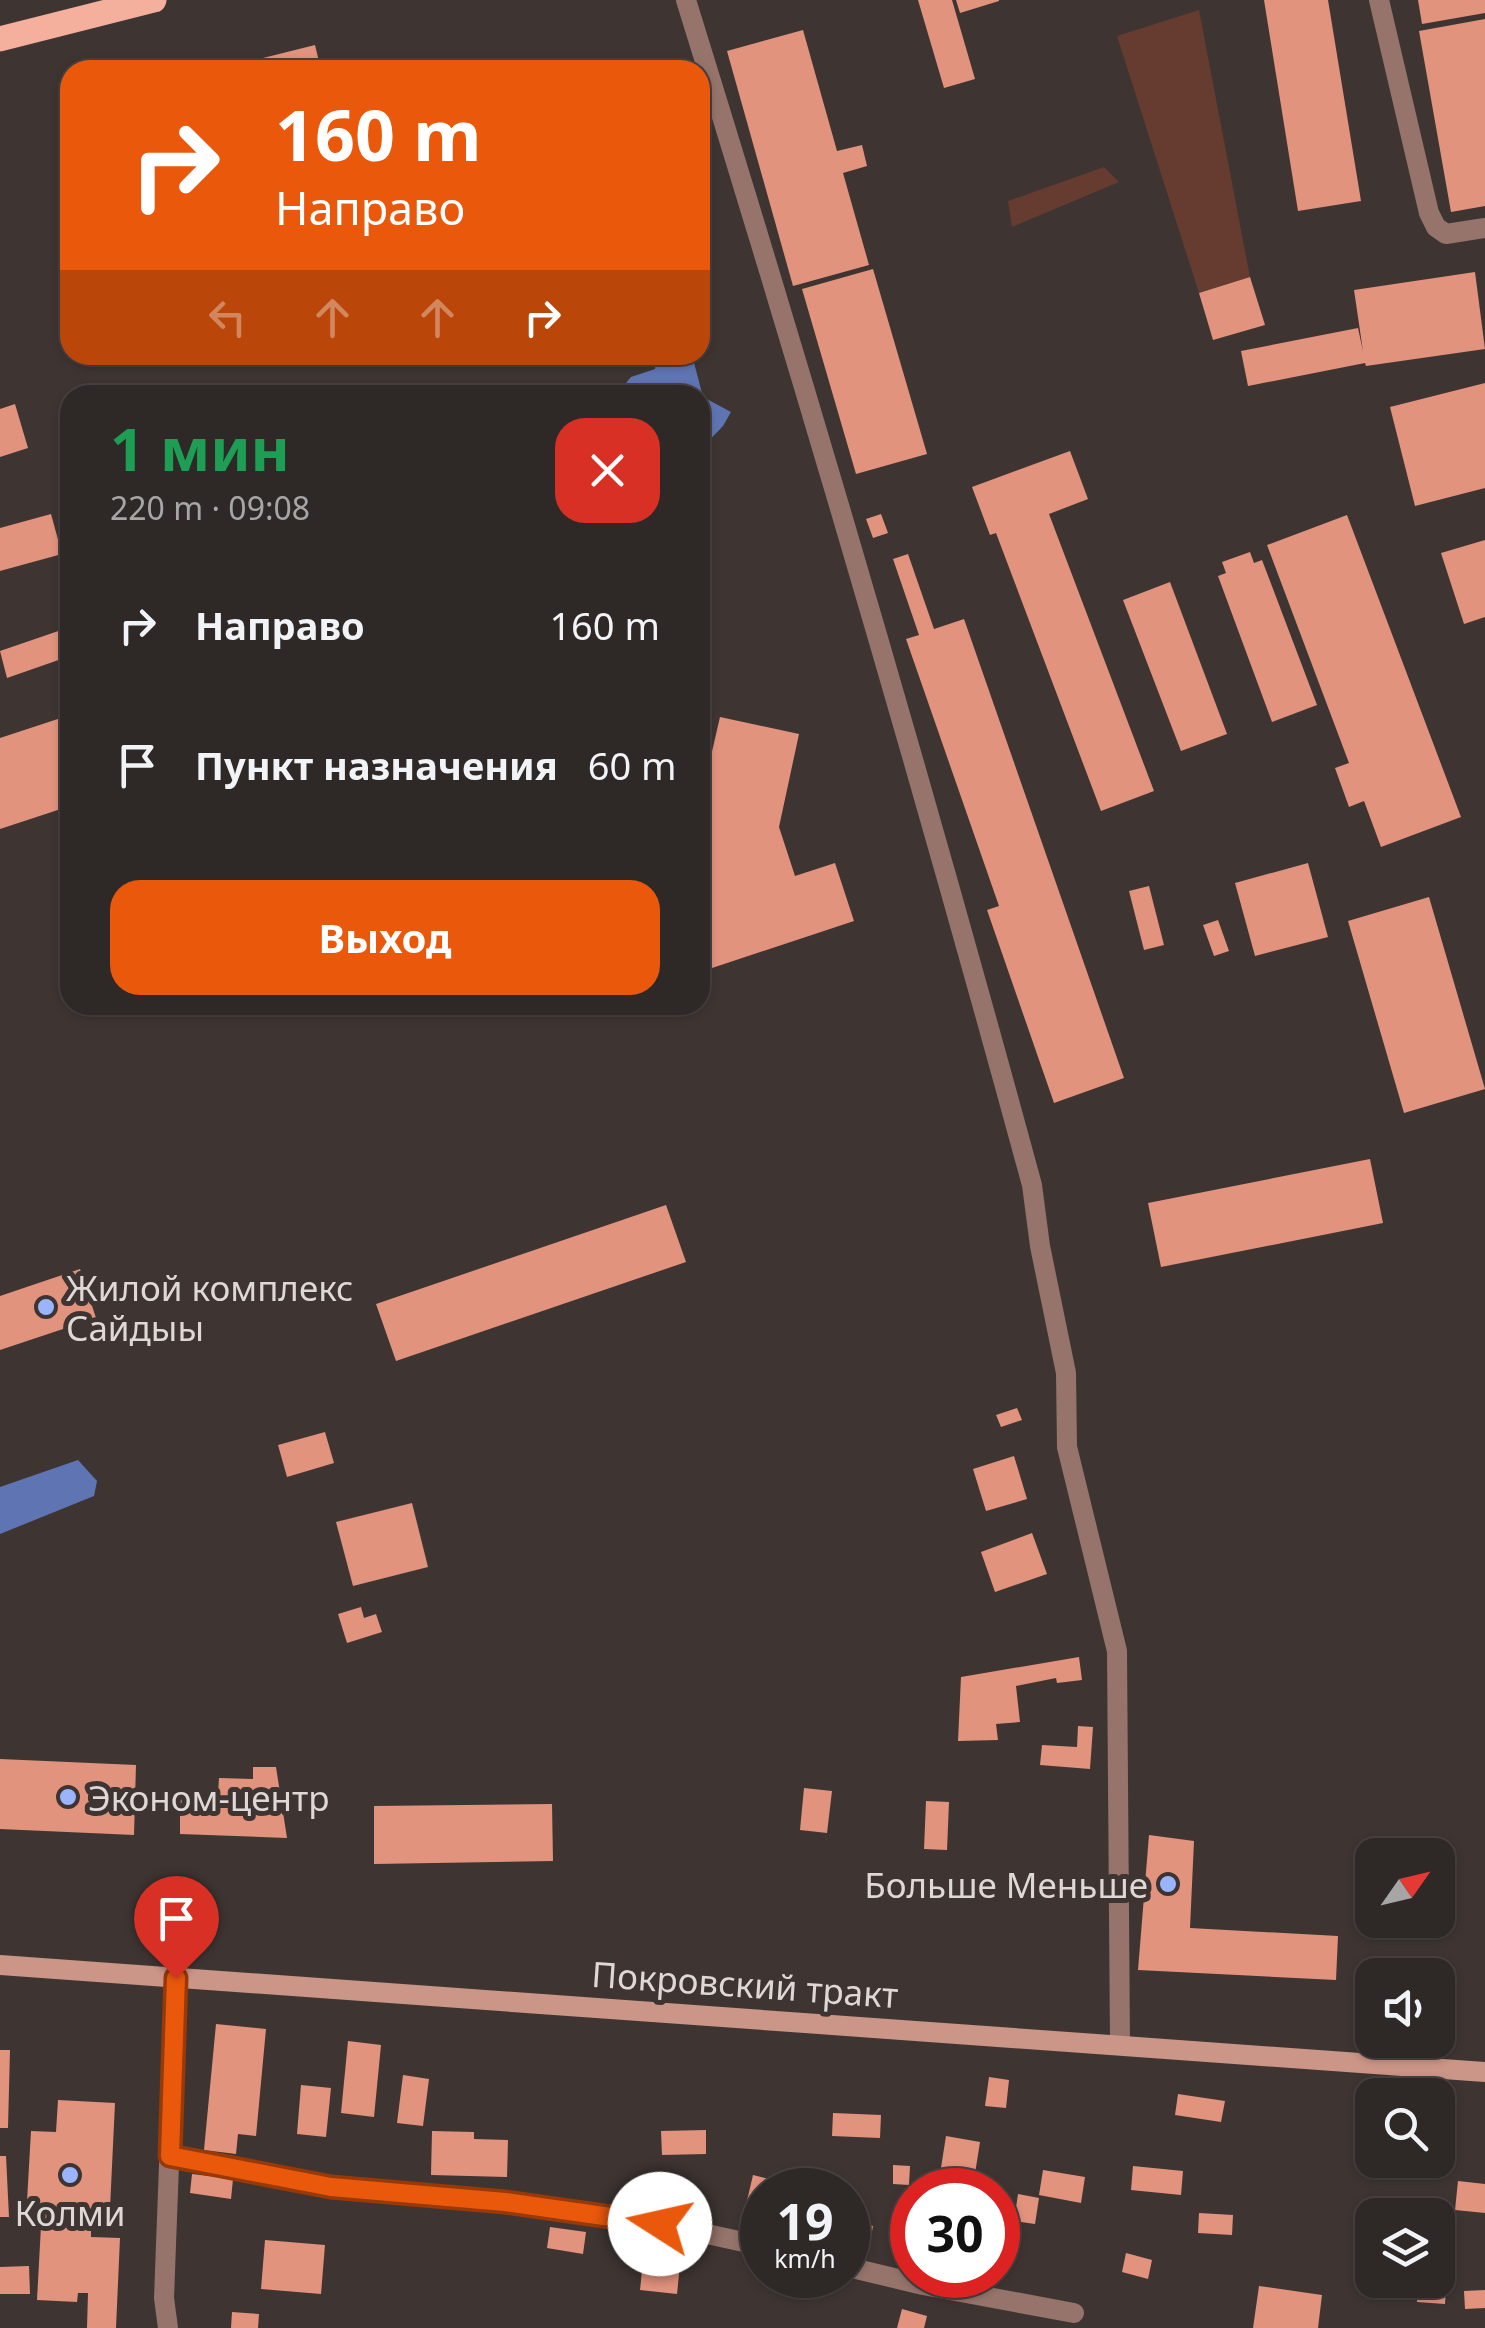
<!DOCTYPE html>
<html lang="ru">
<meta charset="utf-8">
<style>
body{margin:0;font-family:"Noto Sans",sans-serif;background:#3a3432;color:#f1f3f6;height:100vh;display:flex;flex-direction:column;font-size:38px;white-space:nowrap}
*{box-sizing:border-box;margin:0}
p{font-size:32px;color:#a7a6a7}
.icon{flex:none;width:55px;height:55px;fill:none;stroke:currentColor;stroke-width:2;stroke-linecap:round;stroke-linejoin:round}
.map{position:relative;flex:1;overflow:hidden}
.side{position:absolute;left:60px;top:385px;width:650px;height:630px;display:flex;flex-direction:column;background:#2e2826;border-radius:30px;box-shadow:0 2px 8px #0004,0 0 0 2px #494443}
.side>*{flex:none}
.guide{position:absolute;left:60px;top:60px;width:650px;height:305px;border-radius:30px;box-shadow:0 2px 8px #0004,0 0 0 2px #494443;background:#ea580c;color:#fff;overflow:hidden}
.needle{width:65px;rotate:56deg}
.buttons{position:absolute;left:1355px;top:1838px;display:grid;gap:20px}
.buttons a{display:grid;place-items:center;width:100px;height:100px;border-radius:20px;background:#2e2826;box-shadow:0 2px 8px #0004,0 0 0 2px #494443;font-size:50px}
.speed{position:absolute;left:740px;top:2168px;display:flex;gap:20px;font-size:50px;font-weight:700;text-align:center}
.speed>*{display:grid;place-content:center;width:130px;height:130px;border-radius:50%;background:#2e2826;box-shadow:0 2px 8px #0004,0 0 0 2px #494443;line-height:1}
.speed small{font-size:25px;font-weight:400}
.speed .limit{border:15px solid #d22;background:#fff;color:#111}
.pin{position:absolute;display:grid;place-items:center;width:85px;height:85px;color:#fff;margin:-102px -42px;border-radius:50% 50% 50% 0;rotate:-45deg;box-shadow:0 0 10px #0007}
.pin .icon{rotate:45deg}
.me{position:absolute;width:110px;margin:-55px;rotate:280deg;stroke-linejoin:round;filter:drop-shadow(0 0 8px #0008)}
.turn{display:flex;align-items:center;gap:35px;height:210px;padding:0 50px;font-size:45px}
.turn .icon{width:130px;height:130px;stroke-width:2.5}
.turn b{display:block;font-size:70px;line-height:85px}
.lanes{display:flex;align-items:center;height:95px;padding:0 50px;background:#0003;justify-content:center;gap:50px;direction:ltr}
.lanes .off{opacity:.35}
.round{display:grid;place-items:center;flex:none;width:105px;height:105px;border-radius:30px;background:#3a3432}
.summary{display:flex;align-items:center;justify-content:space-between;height:170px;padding:0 50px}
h1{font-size:60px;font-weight:700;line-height:75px;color:#1e9e55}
.primary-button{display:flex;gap:20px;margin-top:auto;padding:20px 50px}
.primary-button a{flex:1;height:115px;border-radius:30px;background:#ea580c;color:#fff;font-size:40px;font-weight:700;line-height:115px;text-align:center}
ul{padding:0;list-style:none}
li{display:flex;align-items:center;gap:30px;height:140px;padding:0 50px}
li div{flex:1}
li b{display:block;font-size:38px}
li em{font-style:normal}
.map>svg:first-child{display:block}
</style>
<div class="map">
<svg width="1485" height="2328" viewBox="0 0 1485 2328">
<rect width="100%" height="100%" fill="#3e3532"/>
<!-- green -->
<path fill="#663b30" d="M1199,10L1250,277L1199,293L1117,36Z
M1104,167L1119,182L1012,227L1008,201Z"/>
<!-- water -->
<path fill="#5f74b3" d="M657,355H692L703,397L731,412L723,426L700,450V395H616L631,377L655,369Z
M78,1460L97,1481L94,1496L0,1534V1487Z"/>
<!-- building -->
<path fill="#e2937e" d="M918,0H952L975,79L944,88Z
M956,0H999V1L960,13Z
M1264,0H1328L1361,201L1298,211Z
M1418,0H1485V13L1422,24Z
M1485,19V206L1451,212L1419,31Z
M803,30L837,151L862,145L867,166L843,173L869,265L793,286L727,51Z
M315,45L321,70H257L255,60Z
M873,269L927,454L856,474L802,289Z
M1475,272L1485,349L1366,366L1365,363L1248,386L1241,351L1358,328L1363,351L1354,290Z
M1250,277L1265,325L1213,340L1199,293Z
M92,355H124V356L95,365Z
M1485,383V488L1415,506L1390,407Z
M15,404L28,448L0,457V409Z
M1070,451L1088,499L1049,514L1154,791L1101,811L996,533L990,535L972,487Z
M51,514L62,554L0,571V528Z
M881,514L888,533L873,538L866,519Z
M1347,515L1461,817L1381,847L1364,801L1349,807L1335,768L1349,763L1267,545Z
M1485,540V617L1464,624L1441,553Z
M1250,552L1254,563L1262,560L1317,705L1272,722L1218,576L1226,573L1222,562Z
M908,554L934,629L964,619L1124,1078L1054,1103L987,910L999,906L906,639L919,635L893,559Z
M1170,582L1227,734L1181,751L1123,600Z
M70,627V656L7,678L0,651Z
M70,715V806L0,829V738Z
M720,717L799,734L779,827L795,876L835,863L854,921L700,972V775L707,773Z
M1308,863L1328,937L1255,956L1235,883Z
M1149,886L1164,945L1144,950L1129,891Z
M1429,897L1485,1089L1404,1113L1348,921Z
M1218,920L1229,951L1214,956L1203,925Z
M1370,1159L1383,1223L1161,1267L1148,1203Z
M666,1205L686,1262L396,1361L376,1304Z
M80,1269L96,1318L0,1350V1296Z
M1017,1408L1022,1420L1001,1427L996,1415Z
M325,1432L334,1463L287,1477L278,1445Z
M1014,1456L1027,1499L986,1511L973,1469Z
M412,1503L428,1567L353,1586L336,1522Z
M1032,1533L1047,1574L995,1592L981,1552Z
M361,1607L364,1618L376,1614L382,1632L347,1643L338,1614Z
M1079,1657L1082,1680L1057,1683L1056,1678L1016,1686L1020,1722L996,1724L998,1740L958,1741L961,1677Z
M1078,1726L1093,1727L1090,1769L1040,1765L1042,1745L1077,1747Z
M0,1759L136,1765L134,1835L0,1829Z
M253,1767H276L287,1838L180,1834V1796L218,1794L219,1778L253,1779Z
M804,1788L832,1791L827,1833L800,1830Z
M926,1801L949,1802L947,1850L924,1849Z
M552,1804L553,1861L374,1864V1806Z
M1149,1835L1194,1841L1190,1928L1338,1936L1336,1980L1138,1970Z
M216,2024L266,2029L256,2136L238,2134L236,2154L204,2150Z
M348,2041L381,2045L374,2117L341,2113Z
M0,2050H10L8,2128H0Z
M403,2075L429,2079L423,2126L397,2123Z
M989,2077L1009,2080L1006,2108L985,2106Z
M301,2085L331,2088L326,2137L297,2134Z
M1178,2094L1225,2101L1221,2122L1175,2115Z
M58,2100L115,2103L109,2229L91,2228V2237L120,2238L116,2328H87L88,2293H78L77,2302L37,2300L41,2226H52V2220L26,2219L31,2131L56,2132Z
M833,2113L881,2115L880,2138L832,2136Z
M706,2130V2154L662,2155L661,2131Z
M432,2131L474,2132V2139L508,2140L507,2177L431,2175Z
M946,2136L980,2142L974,2180L940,2174Z
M0,2156H6L9,2217H0Z
M893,2165L910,2166L909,2185L893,2184Z
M1133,2166L1183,2171L1181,2195L1131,2190Z
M1043,2170L1085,2177L1081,2203L1039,2195Z
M192,2174L233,2179L231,2199L190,2193Z
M753,2175L769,2179L766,2190H762L761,2209L746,2205Z
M794,2181L815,2182L814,2190H794Z
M1458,2181L1485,2184V2213L1455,2210Z
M654,2184H673V2203H653Z
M1018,2194L1039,2198L1035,2224L1014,2221Z
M1199,2213L1233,2215L1232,2235L1198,2233Z
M848,2221L873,2226L869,2248L848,2244Z
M550,2227L586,2232L583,2254L547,2248Z
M265,2240L325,2245L321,2294L261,2289Z
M645,2241L682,2245L677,2294L640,2290Z
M1126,2253L1152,2260L1148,2279L1122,2272Z
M29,2266L30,2294H0V2267Z
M1418,2285L1446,2287L1445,2304L1417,2302Z
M1259,2286L1322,2295L1318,2328H1253Z
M1485,2290V2308L1465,2309L1464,2291Z
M902,2309L927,2316L924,2328H897Z
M232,2312L259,2314L258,2328H231Z"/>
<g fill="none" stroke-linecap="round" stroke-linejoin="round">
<!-- minor -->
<path stroke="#96746b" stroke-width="20" d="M686,0C808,393 924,788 1032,1185L1040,1246L1066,1373L1067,1447L1117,1651L1120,2044
M1379,0L1429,213L1436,227L1446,234L1485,228
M170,2156L331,2187L505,2202L629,2217L762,2246
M848,2267L923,2285L1074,2313"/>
<!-- tertiary -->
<path stroke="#96746b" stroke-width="20" d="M168,2328L164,2298L176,1978"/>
<!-- secondary -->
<path stroke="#cb9687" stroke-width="20" d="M0,1965L1485,2072"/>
<!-- primary -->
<path stroke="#f4b09d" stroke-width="25" d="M0,39L154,0"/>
</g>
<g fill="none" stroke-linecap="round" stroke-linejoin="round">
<defs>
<path id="route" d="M176,1978L170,2156L331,2187L505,2202L660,2224"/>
</defs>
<!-- route casing -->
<use href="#route" stroke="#983908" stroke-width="25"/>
<!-- route -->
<use href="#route" stroke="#ea580c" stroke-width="18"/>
</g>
<!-- markers -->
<g fill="#9bb5fd" stroke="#3e3532" stroke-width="4">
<circle cx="46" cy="1307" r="10"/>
<circle cx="68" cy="1797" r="10"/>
<circle cx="1168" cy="1884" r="10"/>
<circle cx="70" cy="2175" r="10"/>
</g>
<g text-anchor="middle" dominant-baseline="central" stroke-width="10" stroke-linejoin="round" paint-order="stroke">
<!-- poi labels -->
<g font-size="35" fill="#ded8d6" stroke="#3e3532" text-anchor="start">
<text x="66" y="1287">Жилой комплекс<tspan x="66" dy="40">Сайдыы</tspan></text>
<text x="88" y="1797">Эконом-центр</text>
<text x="1148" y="1884" text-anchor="end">Больше Меньше</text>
<text x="70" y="2212" text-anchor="middle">Колми</text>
</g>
<!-- street labels -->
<g font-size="35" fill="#ded8d6" stroke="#3e3532">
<text transform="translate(745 1984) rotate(4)">Покровский тракт</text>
</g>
</g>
</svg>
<div class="buttons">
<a><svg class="needle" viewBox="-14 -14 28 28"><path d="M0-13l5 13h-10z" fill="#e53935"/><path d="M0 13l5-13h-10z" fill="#a7a6a7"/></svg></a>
<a><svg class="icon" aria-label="sound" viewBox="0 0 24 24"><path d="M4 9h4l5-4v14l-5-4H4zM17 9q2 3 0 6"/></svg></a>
<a><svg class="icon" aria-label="search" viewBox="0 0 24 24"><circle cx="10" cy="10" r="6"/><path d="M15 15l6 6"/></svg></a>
<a><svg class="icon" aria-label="layers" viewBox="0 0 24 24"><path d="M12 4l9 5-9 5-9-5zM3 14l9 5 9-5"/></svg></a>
</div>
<div class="speed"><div>19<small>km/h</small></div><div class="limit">30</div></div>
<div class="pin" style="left:176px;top:1978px;background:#d93025"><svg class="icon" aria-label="arrive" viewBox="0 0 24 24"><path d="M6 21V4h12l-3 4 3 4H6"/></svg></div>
<svg class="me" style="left:660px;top:2224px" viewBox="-20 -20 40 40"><circle r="19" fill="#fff"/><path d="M0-13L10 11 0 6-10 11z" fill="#ea580c"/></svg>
<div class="guide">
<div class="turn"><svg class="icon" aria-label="right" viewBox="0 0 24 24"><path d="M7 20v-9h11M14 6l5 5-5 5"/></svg><div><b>160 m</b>Направо</div></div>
<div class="lanes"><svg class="icon off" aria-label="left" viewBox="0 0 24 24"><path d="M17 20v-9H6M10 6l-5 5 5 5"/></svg><svg class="icon off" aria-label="ahead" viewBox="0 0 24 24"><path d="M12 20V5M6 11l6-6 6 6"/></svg><svg class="icon off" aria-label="ahead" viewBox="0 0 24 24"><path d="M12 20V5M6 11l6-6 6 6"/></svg><svg class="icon" aria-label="right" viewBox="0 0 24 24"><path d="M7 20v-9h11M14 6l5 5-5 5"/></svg></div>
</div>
<section class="side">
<div class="summary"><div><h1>1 мин</h1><p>220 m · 09:08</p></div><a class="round" style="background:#d93025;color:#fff"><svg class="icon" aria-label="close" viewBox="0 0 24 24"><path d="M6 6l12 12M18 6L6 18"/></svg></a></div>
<ul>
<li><svg class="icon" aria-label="right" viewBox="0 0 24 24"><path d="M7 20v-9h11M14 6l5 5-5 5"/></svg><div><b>Направо</b></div><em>160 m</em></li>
<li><svg class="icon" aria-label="arrive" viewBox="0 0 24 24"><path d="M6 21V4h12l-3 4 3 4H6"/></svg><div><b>Пункт назначения</b></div><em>60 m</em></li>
</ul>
<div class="primary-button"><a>Выход</a></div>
</section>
</div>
